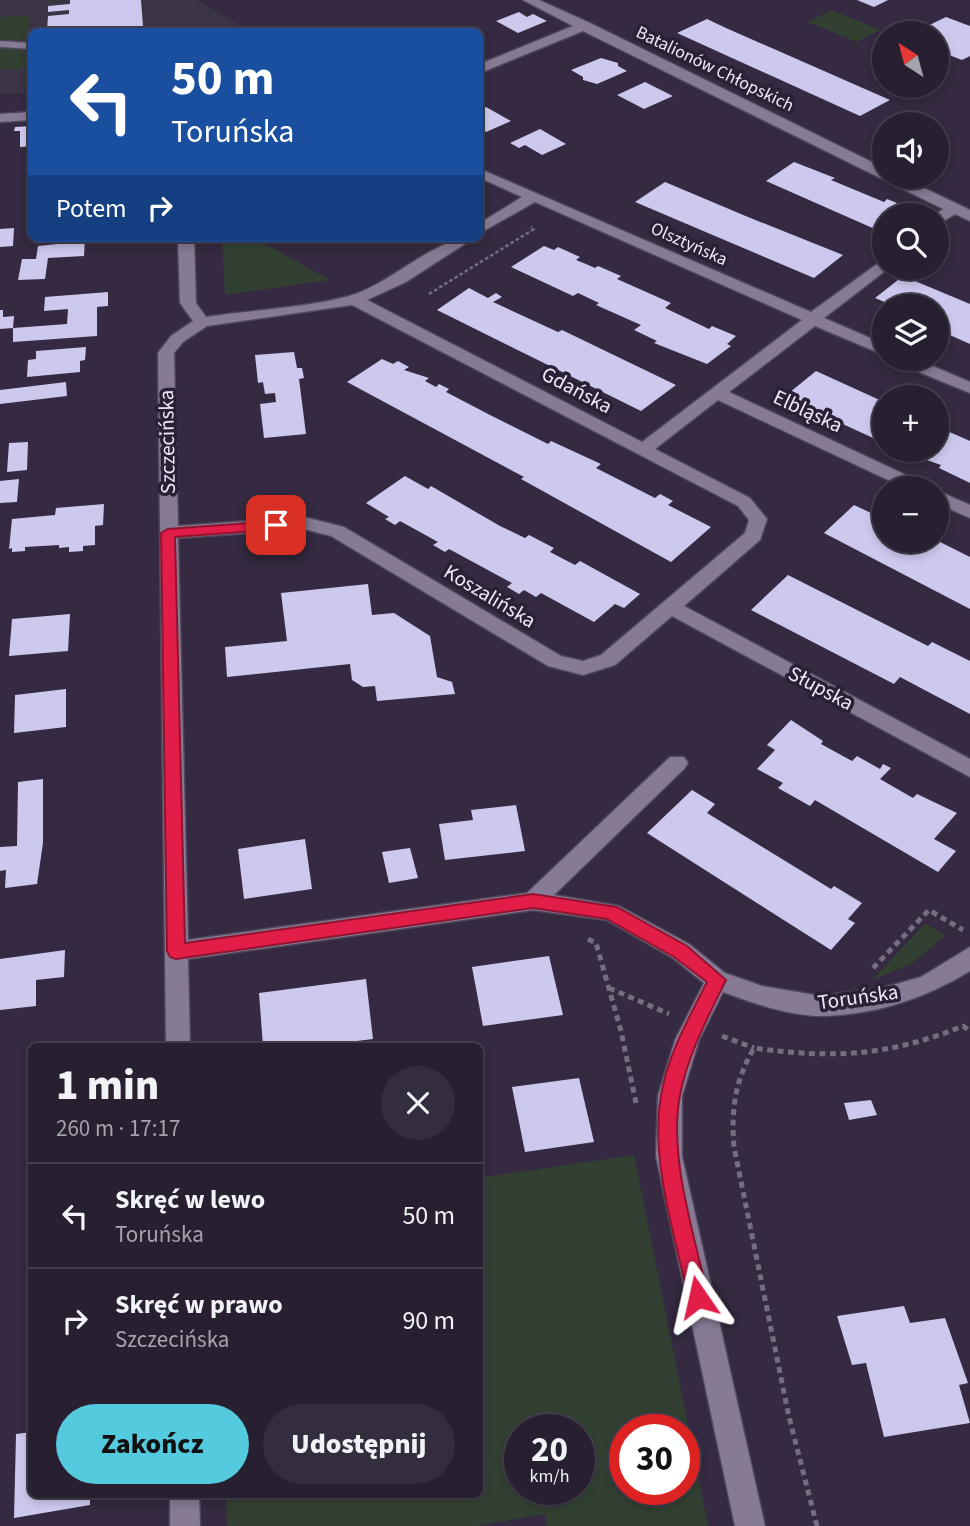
<!DOCTYPE html>
<html lang="pl">
<meta charset="utf-8">
<style>
body{margin:0;font-family:"Source Sans 3",sans-serif;background:#342d3d;color:#f1f3f6;height:100vh;display:flex;flex-direction:column;font-size:26px;white-space:nowrap}
*{box-sizing:border-box;margin:0}
p{font-size:23px;color:#a5a3ab}
.icon{flex:none;width:38px;height:38px;fill:none;stroke:currentColor;stroke-width:2;stroke-linecap:round;stroke-linejoin:round}
.map{position:relative;flex:1;overflow:hidden}
.details{position:absolute;left:28px;top:1043px;width:455px;height:455px;display:flex;flex-direction:column;background:#282031;border-radius:10px;box-shadow:0 4px 10px #0003,0 0 0 2px #443e4d}
.details>*{flex:none}
.top-card{position:absolute;left:28px;top:28px;width:455px;height:214px;border-radius:10px;box-shadow:0 4px 10px #0003,0 0 0 2px #443e4d;background:#1a4fa0;color:#fff;overflow:hidden}
.needle{width:46px;rotate:324deg}
.tools{position:absolute;left:872px;top:21px;display:grid;gap:14px}
.tools a{display:grid;place-items:center;width:77px;height:77px;border-radius:50%;background:#282031;box-shadow:0 4px 10px #0003,0 0 0 2px #443e4d;font-size:35px}
.speed{position:absolute;left:504px;top:1414px;display:flex;gap:14px;font-size:35px;font-weight:700;text-align:center}
.speed>*{display:grid;place-content:center;width:91px;height:91px;border-radius:50%;background:#282031;box-shadow:0 4px 10px #0003,0 0 0 2px #443e4d;line-height:1}
.speed small{font-size:18px;font-weight:400}
.speed .limit{border:10px solid #d22;background:#fff;color:#111}
.pin{position:absolute;display:grid;place-items:center;width:60px;height:60px;color:#fff;margin:-30px;border-radius:14px;box-shadow:0 4px 10px #0006}
.me{position:absolute;width:77px;margin:-38px;rotate:349deg;stroke-linejoin:round;filter:drop-shadow(0 0 5px #0008)}
.turn{display:flex;align-items:center;gap:24px;height:147px;padding:0 28px;font-size:32px}
.turn .icon{width:91px;height:91px;stroke-width:2.5}
.turn b{display:block;font-size:49px;line-height:60px}
.then{display:flex;align-items:center;height:66px;padding:0 28px;background:#0003;gap:14px;font-size:26px}
.round{display:grid;place-items:center;flex:none;width:74px;height:74px;border-radius:37px;background:#342d3d}
.headline{display:flex;align-items:center;justify-content:space-between;height:119px;padding:0 28px}
h1{font-size:42px;font-weight:800;line-height:52px}
.cta{display:flex;gap:14px;margin-top:auto;padding:14px 28px}
.cta a{flex:1;height:80px;border-radius:42px;background:#54cade;color:#111;font-size:28px;font-weight:800;line-height:80px;text-align:center}
.cta a+a{background:#342d3d;color:#f1f3f6}
ul{padding:0;list-style:none}
li{display:flex;align-items:center;gap:21px;height:105px;padding:0 28px;border-top:2px solid #443e4d}
li div{flex:1}
li b{display:block;font-size:26px}
li em{font-style:normal}
.map>svg:first-child{display:block}
</style>
<div class="map">
<svg width="970" height="1526" viewBox="0 0 970 1526">
<rect width="100%" height="100%" fill="#352a41"/>
<!-- education -->
<path fill="#3a3445" d="M0,0H197L250,31L32,32L31,93L0,94Z"/>
<!-- green -->
<path fill="#324032" fill-rule="evenodd" d="M831,10L880,30L857,42L808,22Z
M30,15L27,41L0,40V18Z
M0,48L31,49V68L0,70Z
M255,238L330,280L225,295L222,241Z
M925,924L946,935L911,964L872,980Z
M634,1155L708,1526H547L545,1514L477,1526H227L226,1495L480,1494V1178ZM520,1430H579V1489H520ZM625,1430H684V1489H625Z"/>
<!-- building -->
<path fill="#cdc8ed" d="M70,0H141L143,26L47,31L48,16L69,14V10L48,12V6L70,4Z
M857,0H888L874,7Z
M519,12L527,17L533,14L547,21L518,33L496,21Z
M946,17L970,26V56L962,60L936,50V33H913Z
M707,19L726,28L890,100L860,116L677,33Z
M601,58L618,63V66L627,71L597,84L583,80V77L571,70Z
M645,82L673,96L644,109L617,95Z
M486,107L511,121L486,132L480,129V110Z
M32,126V146L20,147V131H14L15,127Z
M540,129L566,144L542,155L525,145L519,148L510,143Z
M794,162L835,178L831,180L884,202L887,199L897,203L894,206L903,209L895,215H884V224L877,230L766,181Z
M665,182L748,217L843,255L814,278L635,202Z
M14,228L13,246L0,247V229Z
M85,238L84,256L48,258L45,279L18,280L22,259H36L38,246L58,244L59,240Z
M544,246L554,250L558,247L580,257L576,260L586,264L595,268L598,266L621,276L617,279L671,303L665,308L709,329L712,326L736,336L727,344L731,346L707,364L654,343L657,341L634,330L641,325L596,305L599,303L578,293L573,296L511,267Z
M903,276L970,304V344L943,332L947,329L936,324V306H894L875,298Z
M469,288L488,298L496,293L502,297L493,302L558,332L562,330L676,385L641,411L437,310Z
M108,292V306L97,307V336L13,342V328L0,329V310H3V317L14,316L13,328L67,324L68,309L44,311L45,297Z
M86,347L85,360L80,361V372L27,377L28,360L36,359V351Z
M294,352L297,368H302L304,378L299,379L306,434L264,438L260,404L276,402L275,393L265,394L263,382L258,383L255,355Z
M382,359L393,364L398,361L409,367L404,370L429,378L425,381L436,387L439,384L449,389L446,392L490,415L548,444L551,441L601,464L596,468L655,498L660,494L673,501L668,505L711,527L671,562L521,479L524,477L347,382Z
M816,371L884,402V443L784,397Z
M66,382L67,396L0,404V390Z
M936,426L970,441V483L939,468L941,465L898,450H936Z
M28,442L27,470L7,472L9,443Z
M405,476L428,489L431,486L500,526L525,538L529,535L554,548L550,552L575,565L580,561L640,594L624,608L615,604L594,622L541,593L536,597L524,590L519,594L507,587L512,583L449,549L445,552L433,545L438,542L400,521L395,525L385,519L389,517L366,503Z
M19,479L17,502L0,503V481Z
M104,504L103,525L95,526V545L83,546V551L69,552V547L59,548V545L25,547V551L12,552V548L9,549L12,519L55,515L56,508Z
M854,505L884,519V541L936,540L970,557V609L824,533Z
M788,575L928,646L932,642L970,661V714L900,677L894,684L751,610Z
M368,584L372,615L394,613L430,636L437,677L452,682L455,694L377,701L375,686L363,687L352,680L350,664L227,677L225,647L287,641L281,593Z
M70,614L68,651L9,656L12,619Z
M66,689V727L14,733L15,695Z
M791,720L823,741L821,744L852,761L857,756L880,769L883,764L891,768L880,779L913,798L917,794L957,813L934,839L956,851L938,872L815,800L810,806L778,788L783,783L757,769L775,750L767,745Z
M43,779V843L37,884L5,888L6,870L0,871V847L17,846L18,782Z
M692,790L715,804L707,813L831,889L834,886L862,903L848,919L855,923L831,950L647,833Z
M516,805L525,851L445,860L439,824L473,820L471,810Z
M305,839L312,889L244,899L238,849Z
M410,848L418,878L389,883L382,852Z
M65,950L64,977L36,980V1006L0,1010V959Z
M549,956L563,1015L483,1026L472,967Z
M366,979L373,1039L316,1046H263L259,993Z
M579,1078L594,1142L525,1152L512,1087Z
M871,1100L877,1115L849,1120L844,1103Z
M904,1306L910,1323L945,1318L968,1383L959,1385L970,1423L884,1437L866,1363L852,1365L837,1316Z
M32,1432V1494H90V1505L14,1518L16,1434Z"/>
<g fill="none" stroke-linecap="round" stroke-linejoin="round">
<defs>
<path id="lane" d="M0,41L32,43V49L0,47Z"/>
<path id="street" d="M523,0H539L590,23L884,168V177H901L970,210V221L955,214L936,226L935,215L943,209L583,31L480,73V64L573,26Z
M32,112V120L0,122V114Z
M480,169L811,312L884,259V268H889L824,318L884,344V355L815,326L729,392L925,484L928,488H905L718,400L655,449L750,498L767,519L760,540L684,606L970,759V777L672,616L615,665L583,675L548,666L331,536L304,529L178,538L188,940L527,893L670,757H684L688,763L684,769L554,895L619,906L689,944L725,973L762,986L821,996L882,988L921,977L970,947V971C926,998 875,1015 822,1016C789,1016 753,1003 723,992L699,1040L682,1096V1156L765,1526H735L656,1156L658,1096L675,1040L704,983L673,958L607,920L533,910L188,959L190,1046H166L158,353L171,336L193,321L180,303L178,238H194L196,303L206,317C252,310 305,308 349,296C392,284 432,238 474,238L406,282L367,300L642,442L802,320L535,202L480,233V223L522,197L480,178ZM352,305L738,506L749,520L745,533L601,655L583,661L561,656L344,527L304,517L178,526L174,353L183,342L207,326Z
M895,359H916L970,382V393L897,363Z
M936,490L970,505V518L936,503Z
M170,1494H199L200,1526H170Z"/>
</defs>
<!-- lane casing -->
<use href="#lane" stroke="#4f4659" stroke-width="3"/>
<!-- street casing -->
<use href="#street" stroke="#4f4659" stroke-width="3"/>
<!-- path-far1 -->
<path stroke="#776d81" stroke-width="2.5" stroke-dasharray="3.5 2.5" stroke-linecap="butt" d="M429,294L534,229L531,227"/>
<!-- path -->
<path stroke="#776d81" stroke-width="5" stroke-dasharray="6 4.5" stroke-linecap="butt" d="M588,939L596,943L621,1031L636,1103
M873,968L929,910L963,930
M609,988L669,1014
M722,1036L754,1048
M817,1526L789,1417L734,1147C731,1109 735,1081 754,1048C832,1059 890,1056 963,1026L970,1031"/>
<!-- lane -->
<use href="#lane" fill="#867a94" fill-rule="evenodd"/>
<!-- street -->
<use href="#street" fill="#867a94" fill-rule="evenodd"/>
</g>
<!-- route -->
<path fill="#e11d48" stroke="#92132f" stroke-width="2" d="M276,521L283,525L281,529L175,537L185,943L533,894L617,907L687,946L726,980C708,1017 688,1054 680,1095C668,1156 695,1237 708,1297L705,1304L698,1307L691,1304L688,1297C675,1234 650,1162 661,1096C667,1056 689,1018 707,982L674,957L607,919L533,908L176,959L170,957L167,951L161,533L168,529Z"/>
<g text-anchor="middle" dominant-baseline="central" stroke-width="7" stroke-linejoin="round" paint-order="stroke">
<!-- far-street labels -->
<g font-size="18" fill="#efe8f7" stroke="#2b2137">
<text transform="translate(715 69) rotate(26)">Batalionów Chłopskich</text>
<text transform="translate(689 244) rotate(24)">Olsztyńska</text>
</g>
<!-- street labels -->
<g font-size="21" fill="#efe8f7" stroke="#2b2137">
<text transform="translate(577 390) rotate(28)">Gdańska</text>
<text transform="translate(808 411) rotate(25)">Elbląska</text>
<text transform="translate(167 442) rotate(-91)">Szczecińska</text>
<text transform="translate(490 596) rotate(31)">Koszalińska</text>
<text transform="translate(821 688) rotate(28)">Słupska</text>
<text transform="translate(858 997) rotate(-8)">Toruńska</text>
</g>
</g>
</svg>
<div class="tools">
<a><svg class="needle" viewBox="-14 -14 28 28"><path d="M0-13l5 13h-10z" fill="#e53935"/><path d="M0 13l5-13h-10z" fill="#a5a3ab"/></svg></a>
<a><svg class="icon" aria-label="sound" viewBox="0 0 24 24"><path d="M4 9h4l5-4v14l-5-4H4zM17 9q2 3 0 6"/></svg></a>
<a><svg class="icon" aria-label="search" viewBox="0 0 24 24"><circle cx="10" cy="10" r="6"/><path d="M15 15l6 6"/></svg></a>
<a><svg class="icon" aria-label="layers" viewBox="0 0 24 24"><path d="M12 4l9 5-9 5-9-5zM3 14l9 5 9-5"/></svg></a>
<a>+</a>
<a>−</a>
</div>
<div class="speed"><div>20<small>km/h</small></div><div class="limit">30</div></div>
<div class="pin" style="left:276px;top:525px;background:#d93025"><svg class="icon" aria-label="arrive" viewBox="0 0 24 24"><path d="M6 21V4h12l-3 4 3 4H6"/></svg></div>
<svg class="me" style="left:698px;top:1297px" viewBox="-20 -20 40 40"><path d="M0-17L14 15 0 8-14 15z" fill="#e11d48" stroke="#fff" stroke-width="4"/></svg>
<div class="top-card">
<div class="turn"><svg class="icon" aria-label="left" viewBox="0 0 24 24"><path d="M17 20v-9H6M10 6l-5 5 5 5"/></svg><div><b>50 m</b>Toruńska</div></div>
<div class="then">Potem<svg class="icon" aria-label="right" viewBox="0 0 24 24"><path d="M7 20v-9h11M14 6l5 5-5 5"/></svg></div>
</div>
<section class="details">
<div class="headline"><div><h1>1 min</h1><p>260 m · 17:17</p></div><a class="round"><svg class="icon" aria-label="close" viewBox="0 0 24 24"><path d="M6 6l12 12M18 6L6 18"/></svg></a></div>
<ul>
<li><svg class="icon" aria-label="left" viewBox="0 0 24 24"><path d="M17 20v-9H6M10 6l-5 5 5 5"/></svg><div><b>Skręć w lewo</b><p>Toruńska</p></div><em>50 m</em></li>
<li><svg class="icon" aria-label="right" viewBox="0 0 24 24"><path d="M7 20v-9h11M14 6l5 5-5 5"/></svg><div><b>Skręć w prawo</b><p>Szczecińska</p></div><em>90 m</em></li>
</ul>
<div class="cta"><a>Zakończ</a><a>Udostępnij</a></div>
</section>
</div>
